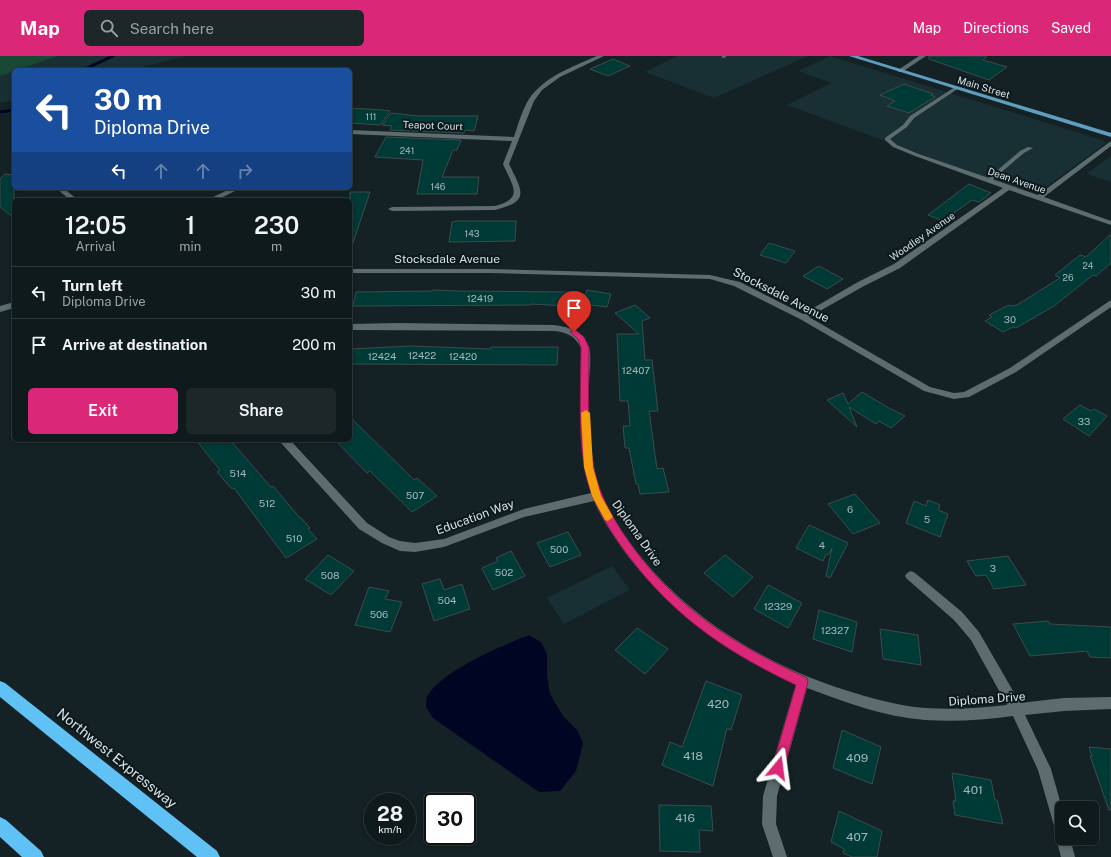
<!DOCTYPE html>
<style>
body{margin:0;font-family:"Public Sans",sans-serif;background:#1d2729;color:#f1f3f6;height:100vh;display:flex;flex-direction:column;font-size:15px;white-space:nowrap}
*{box-sizing:border-box;margin:0}
p{font-size:13px;color:#9ba1a3}
.icon{flex:none;width:22px;height:22px;fill:none;stroke:currentColor;stroke-width:2;stroke-linecap:round;stroke-linejoin:round}
.map{position:relative;flex:1;overflow:hidden}
.drawer{position:absolute;left:12px;top:142px;width:340px;height:244px;display:flex;flex-direction:column;background:#0f1a1c;border-radius:6px;box-shadow:0 2px 6px #0003,0 0 0 1px #2f383b}
.drawer>*{flex:none}
.top-card{position:absolute;left:12px;top:12px;width:340px;height:122px;border-radius:6px;box-shadow:0 2px 6px #0003,0 0 0 1px #2f383b;background:#1a4fa0;color:#fff;overflow:hidden}
.fabs{position:absolute;left:1055px;top:745px;display:grid;gap:8px}
.fabs a{display:grid;place-items:center;width:44px;height:44px;border-radius:6px;background:#0f1a1c;box-shadow:0 2px 6px #0003,0 0 0 1px #2f383b;font-size:20px}
.speed{position:absolute;left:364px;top:737px;display:flex;gap:8px;font-size:20px;font-weight:700;text-align:center}
.speed>*{display:grid;place-content:center;width:52px;height:52px;border-radius:50%;background:#0f1a1c;box-shadow:0 2px 6px #0003,0 0 0 1px #2f383b;line-height:1}
.speed small{font-size:10px;font-weight:400}
.speed .limit{border:2px solid #111;border-radius:6px;background:#fff;color:#111}
.pin{position:absolute;display:grid;place-items:center;width:34px;height:34px;color:#fff;margin:-41px -17px;border-radius:50% 50% 50% 0;rotate:-45deg;box-shadow:0 0 4px #0007}
.pin .icon{rotate:45deg}
.me{position:absolute;width:44px;margin:-22px;rotate:16deg;stroke-linejoin:round;filter:drop-shadow(0 0 3px #0008)}
.turn{display:flex;align-items:center;gap:14px;height:84px;padding:0 16px;font-size:18px}
.turn .icon{width:52px;height:52px;stroke-width:2.5}
.turn b{display:block;font-size:28px;line-height:34px}
.lanes{display:flex;align-items:center;height:38px;padding:0 16px;background:#0003;justify-content:center;gap:20px;direction:ltr}
.lanes .off{opacity:.35}
.eta{display:flex;justify-content:space-evenly;align-items:center;height:68px;text-align:center}
.eta b{font-size:24px;font-weight:600;line-height:28px}
.primary-button{display:flex;gap:8px;margin-top:auto;padding:8px 16px}
.primary-button a{flex:1;height:46px;border-radius:6px;background:#db2777;color:#fff;font-size:16px;font-weight:600;line-height:46px;text-align:center}
.primary-button a+a{background:#1d2729;color:#f1f3f6}
ul{padding:0;list-style:none}
li{display:flex;align-items:center;gap:12px;height:52px;padding:0 16px;border-top:1px solid #2f383b}
li div{flex:1}
li b{display:block;font-size:15px}
li em{font-style:normal}
header{display:flex;align-items:center;gap:24px;box-sizing:border-box;height:56px;padding:0 20px;background:#db2777;color:#fff}
header strong{font-size:19px}
nav{display:flex;gap:22px;margin-inline-start:auto;font-size:14px}
.search{width:280px;height:36px;background:#1d2729;display:flex;align-items:center;gap:10px;box-sizing:border-box;padding:0 14px;border-radius:6px;color:#9ba1a3;font-size:15px}
.map>svg:first-child{display:block}
</style>
<header>
<strong>Map</strong>
<div class="search"><svg class="icon" aria-label="search" viewBox="0 0 24 24"><circle cx="10" cy="10" r="6"/><path d="M15 15l6 6"/></svg>Search here</div>
<nav><a>Map</a><a>Directions</a><a>Saved</a></nav>
</header>
<div class="map">
<svg width="1111" height="801" viewBox="0 0 1111 801">
<rect width="100%" height="100%" fill="#142225"/>
<!-- built -->
<path fill="#182f33" d="M0,0H186L131,14H14V44L0,47Z
M677,0H808L714,42L645,16Z
M830,0L1102,84L1106,87L1046,131L1032,135L1022,133L997,126L787,49L831,27L798,15Z
M1111,100V126L1086,118Z
M612,510L630,534L564,568L547,542Z"/>
<!-- green -->
<path fill="#194835" d="M0,0H58L0,20Z"/>
<!-- water -->
<path fill="#000523" d="M529,579L541,586L547,598V620L550,638L563,660L578,675L583,687L576,715L560,735L539,736L433,662L426,651C426,647 426,642 428,639C442,615 503,589 529,579Z"/>
<g fill="none" stroke-linecap="round" stroke-linejoin="round">
<!-- stream -->
<path stroke="#000523" stroke-width="3" d="M83,14L113,0
M0,56L14,54"/>
</g>
<!-- building -->
<path fill="#003a36" stroke="#3c4b4a" d="M929,0H987L983,4L1007,11L989,24L929,3Z
M613,3L630,10L608,20L590,13Z
M904,28L933,38L931,39L935,41L909,57L887,50L895,45L880,39Z
M350,52L383,54L390,55L380,69L350,67Z
M391,57L418,60H478L474,75L465,74L464,77L390,74L392,70L382,69Z
M386,81L461,84L457,94H453L442,121H479L477,138H417L423,104L375,101Z
M5,118L14,119V162L0,151V123Z
M969,128L991,137L979,146L972,144L943,165L928,159Z
M350,136H370L352,190L350,189Z
M458,165H516L515,185L449,186L452,166Z
M1111,178V207L1096,220L1093,219L1054,250L1016,272L1013,271L1003,276L985,265L992,261L989,259L1009,249L1012,250L1017,249L1060,222L1055,219L1080,199L1086,201Z
M769,187L795,195L786,207L760,199Z
M819,210L843,223L827,233L803,220Z
M432,234L458,235L570,236L568,250L531,248V249L353,250L356,236L432,235Z
M587,234L611,238L607,251L582,248Z
M635,249L650,262L642,265L645,304H652L658,355H649L657,413L663,412L669,436L640,438L638,428H636L629,392H625L623,370H630L628,345H620L617,278H639L615,257Z
M411,290L490,293L491,291H558L557,309L350,308V293Z
M862,336L889,352L905,360L891,372L879,365L876,368L849,351L857,371L827,344L843,337L848,348Z
M1080,349L1091,355L1094,353L1107,360L1089,380L1063,363Z
M350,361L414,424L417,422L437,440L412,456L370,415L367,417L335,384H350Z
M196,384H230L271,431L273,430L300,462H301L310,472L308,473L317,483L286,502L234,432L232,433L217,416L220,414Z
M855,438L880,467L853,478L828,448Z
M928,444L940,449L938,454L948,458L940,481L906,467L914,445L926,450Z
M809,469L848,487L830,522L826,520L832,492L828,499L826,498L823,505L796,492Z
M568,476L581,499L550,511L537,487Z
M511,495L525,520L493,534L482,512L498,505L496,502Z
M328,499L354,515L331,539L305,523Z
M725,499L753,521L733,541L704,517Z
M1008,500L1026,529L994,533L986,519L976,520L967,505Z
M440,523L444,534L462,528L470,553L434,565L422,528Z
M768,529L802,547L788,572L754,553Z
M369,531L389,535L385,543L402,546L390,576L355,569Z
M819,554L857,566L852,596L813,583Z
M1048,565L1050,568L1111,571V602L1090,601L1087,595L1030,600L1013,568Z
M637,572L668,593L645,618L615,594Z
M880,573L918,579L921,609L883,603Z
M706,625L742,639L731,674L727,672L713,730L662,709L670,686L682,691Z
M842,674L881,691L872,728L833,712Z
M1089,691L1111,693V754H1109L1090,700H1092Z
M952,717L991,724L995,744H997L1003,768L955,759L953,745H956Z
M659,749L711,750L713,775L699,774L700,796L660,795Z
M839,755L882,775L877,801H852L843,797L844,793L831,786Z"/>
<g fill="none" stroke-linecap="round" stroke-linejoin="round">
<!-- service -->
<path fill="#5c6c6f" fill-rule="evenodd" d="M722,0H727L724,2H722Z
M955,31L959,32L914,62L907,71L890,83L897,89L919,98V100H915L893,91L885,84V82L903,69L910,60Z
M1028,91L1033,92L1024,97L990,126H986V124L1020,95Z"/>
<!-- minor -->
<path fill="#5c6c6f" fill-rule="evenodd" d="M597,0H604L560,21L542,34L534,45L509,108C522,135 531,145 495,154L392,155L388,153L392,151L495,150C525,142 512,129 503,108L512,85L350,78V74L514,81C518,69 522,54 529,43C545,20 572,11 597,0Z
M919,0H926L902,16H898V14Z
M1111,85V90L1044,141L1111,165V169L1009,134L900,212L864,230L809,261L930,331L954,337L964,336L1010,312L1111,244V251L1016,316L969,341L954,343L924,335L800,263L734,230L710,223L489,217H350V213H489L710,219L740,226L803,258L858,226L894,208L1003,132L915,100V98H919L1038,139Z
M56,132H63L78,144H70Z
M232,132H241L217,144H207Z
M14,246V252L0,256V250Z
M397,267L554,269C569,271 584,275 589,291C592,302 589,317 589,328C589,366 589,418 608,452C658,543 748,603 845,634C871,642 898,650 925,652C952,654 979,652 1007,649L971,584L954,564L907,523L905,520L907,517L911,515L915,517L962,556L979,576L1020,647L1064,642L1111,641V653L1064,655L1025,659L1051,713L1062,752V782H1070L1075,801H1061L1056,782L1057,780L1038,714L1013,660C984,664 954,666 925,664C884,661 845,646 807,632L777,740L776,768L787,801H773L762,768L763,740L796,628C729,598 672,557 627,499C615,482 602,464 594,445L524,461L444,491L415,496L400,495L382,487L359,473L281,387L279,384H290L367,467L389,481L400,485L415,487L444,483L524,453L591,437C579,389 580,341 581,292C575,280 567,276 554,275L350,274V268Z"/>
<!-- primary -->
<path fill="#5e9fbf" fill-rule="evenodd" d="M849,0H858L1111,77V81Z"/>
<!-- motorway -->
<path fill="#60c1f5" fill-rule="evenodd" d="M0,625L5,627L217,795L220,801H197L0,641Z
M0,761L6,764L41,795L44,801H22L0,781Z"/>
</g>
<!-- route -->
<path fill="#db2777" stroke="#8e194d" d="M574,273L584,281L589,292C589,328 586,379 594,413C600,440 613,463 629,486C676,552 734,589 807,622L808,626L783,716L778,718L774,716L772,712L796,629C720,593 666,555 617,484C602,462 588,437 584,410C578,371 581,331 581,292L578,283L570,276Z"/>
<!-- slow -->
<path fill="#f59e0b" d="M586,354L590,357L593,411L601,440L613,461L608,465L605,464L592,440L584,411L581,357Z"/>
<g text-anchor="middle" dominant-baseline="central" stroke-width="4" stroke-linejoin="round" paint-order="stroke">
<!-- far-number labels -->
<g font-size="9" fill="#a2b7b8">
<text x="371" y="60">111</text>
<text x="407" y="94">241</text>
<text x="438" y="130">146</text>
<text x="472" y="177">143</text>
<text x="1088" y="209">24</text>
<text x="1068" y="221">26</text>
</g>
<!-- far-street labels -->
<g font-size="10" fill="#d8e1e3" stroke="#0b191c">
<text transform="translate(984 31) rotate(17)">Main Street</text>
<text transform="translate(433 69) rotate(2)">Teapot Court</text>
<text transform="translate(1017 124) rotate(19)">Dean Avenue</text>
<text transform="translate(922 180) rotate(-35)">Woodley Avenue</text>
</g>
<!-- number labels -->
<g font-size="10" fill="#a2b7b8">
<text x="480" y="242">12419</text>
<text x="1010" y="263">30</text>
<text x="422" y="299">12422</text>
<text x="382" y="300">12424</text>
<text x="463" y="300">12420</text>
<text x="636" y="314">12407</text>
<text x="1084" y="365">33</text>
<text x="238" y="417">514</text>
<text x="415" y="439">507</text>
<text x="267" y="447">512</text>
<text x="850" y="453">6</text>
<text x="927" y="463">5</text>
<text x="294" y="482">510</text>
<text x="822" y="489">4</text>
<text x="559" y="493">500</text>
<text x="993" y="512">3</text>
<text x="504" y="516">502</text>
<text x="330" y="519">508</text>
<text x="447" y="544">504</text>
<text x="778" y="550">12329</text>
<text x="379" y="558">506</text>
<text x="835" y="574">12327</text>
</g>
<!-- street labels -->
<g font-size="12" fill="#d8e1e3" stroke="#0b191c">
<text x="447" y="203">Stocksdale Avenue</text>
<text transform="translate(781 239) rotate(27)">Stocksdale Avenue</text>
<text transform="translate(475 461) rotate(-20)">Education Way</text>
<text transform="translate(637 477) rotate(55)">Diploma Drive</text>
<text transform="translate(987 643) rotate(-4)">Diploma Drive</text>
</g>
<!-- near-number labels -->
<g font-size="12" fill="#a2b7b8">
<text x="718" y="648">420</text>
<text x="693" y="700">418</text>
<text x="857" y="702">409</text>
<text x="973" y="734">401</text>
<text x="685" y="762">416</text>
<text x="857" y="781">407</text>
</g>
<!-- near-street labels -->
<g font-size="14" fill="#d8e1e3" stroke="#0b191c">
<text transform="translate(117 702) rotate(39)">Northwest Expressway</text>
</g>
</g>
</svg>
<div class="fabs">
<a><svg class="icon" aria-label="search" viewBox="0 0 24 24"><circle cx="10" cy="10" r="6"/><path d="M15 15l6 6"/></svg></a>
</div>
<div class="speed"><div>28<small>km/h</small></div><div class="limit">30</div></div>
<div class="pin" style="left:574px;top:276px;background:#d93025"><svg class="icon" aria-label="arrive" viewBox="0 0 24 24"><path d="M6 21V4h12l-3 4 3 4H6"/></svg></div>
<svg class="me" style="left:778px;top:712px" viewBox="-20 -20 40 40"><path d="M0-17L14 15 0 8-14 15z" fill="#db2777" stroke="#fff" stroke-width="4"/></svg>
<div class="top-card">
<div class="turn"><svg class="icon" aria-label="left" viewBox="0 0 24 24"><path d="M17 20v-9H6M10 6l-5 5 5 5"/></svg><div><b>30 m</b>Diploma Drive</div></div>
<div class="lanes"><svg class="icon" aria-label="left" viewBox="0 0 24 24"><path d="M17 20v-9H6M10 6l-5 5 5 5"/></svg><svg class="icon off" aria-label="ahead" viewBox="0 0 24 24"><path d="M12 20V5M6 11l6-6 6 6"/></svg><svg class="icon off" aria-label="ahead" viewBox="0 0 24 24"><path d="M12 20V5M6 11l6-6 6 6"/></svg><svg class="icon off" aria-label="right" viewBox="0 0 24 24"><path d="M7 20v-9h11M14 6l5 5-5 5"/></svg></div>
</div>
<section class="drawer">
<div class="eta">
<div><b>12:05</b><p>Arrival</p></div>
<div><b>1</b><p>min</p></div>
<div><b>230</b><p>m</p></div>
</div>
<ul>
<li><svg class="icon" aria-label="left" viewBox="0 0 24 24"><path d="M17 20v-9H6M10 6l-5 5 5 5"/></svg><div><b>Turn left</b><p>Diploma Drive</p></div><em>30 m</em></li>
<li><svg class="icon" aria-label="arrive" viewBox="0 0 24 24"><path d="M6 21V4h12l-3 4 3 4H6"/></svg><div><b>Arrive at destination</b></div><em>200 m</em></li>
</ul>
<div class="primary-button"><a>Exit</a><a>Share</a></div>
</section>
</div>
